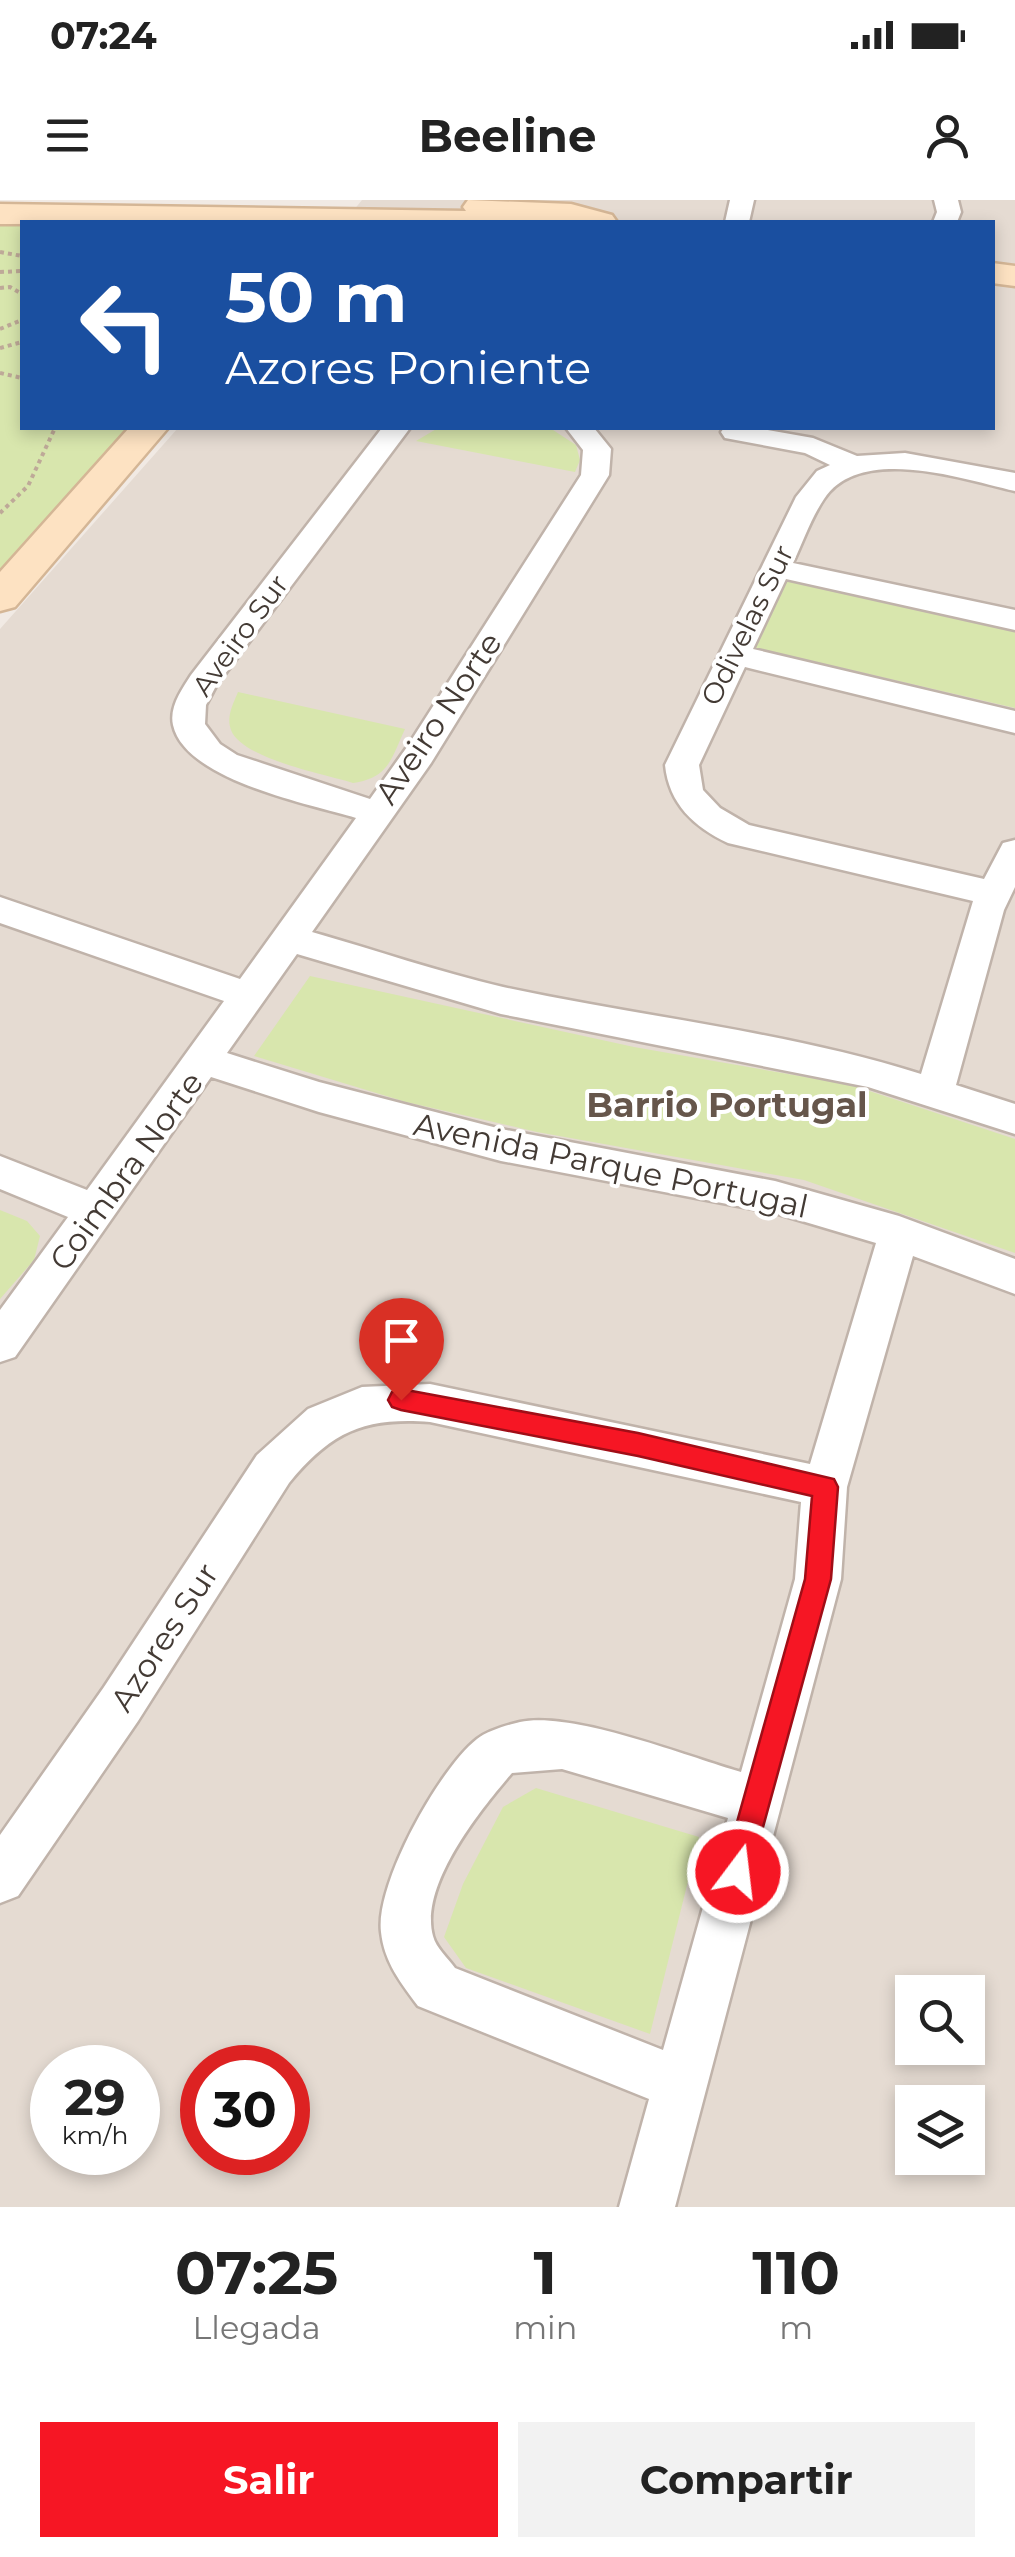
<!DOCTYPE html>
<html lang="es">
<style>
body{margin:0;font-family:Montserrat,sans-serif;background:#f2f2f2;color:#222;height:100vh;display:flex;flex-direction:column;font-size:38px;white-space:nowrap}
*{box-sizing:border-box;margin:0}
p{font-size:32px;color:#767676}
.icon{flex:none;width:55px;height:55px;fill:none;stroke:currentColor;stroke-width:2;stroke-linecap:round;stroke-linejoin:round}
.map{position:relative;height:2007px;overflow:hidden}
.panel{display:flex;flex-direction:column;background:#fff;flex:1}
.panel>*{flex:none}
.top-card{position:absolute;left:20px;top:20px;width:975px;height:210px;border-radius:0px;box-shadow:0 5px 15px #0003;background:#1a4fa0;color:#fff;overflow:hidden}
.controls{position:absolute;left:895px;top:1775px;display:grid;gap:20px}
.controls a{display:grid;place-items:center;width:90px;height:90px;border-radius:0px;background:#fff;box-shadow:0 5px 15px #0003;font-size:50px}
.speed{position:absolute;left:30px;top:1845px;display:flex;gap:20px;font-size:50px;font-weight:700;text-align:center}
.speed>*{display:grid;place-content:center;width:130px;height:130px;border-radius:50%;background:#fff;box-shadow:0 5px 15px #0003;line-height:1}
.speed small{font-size:25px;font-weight:400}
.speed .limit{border:15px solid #d22;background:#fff;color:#111}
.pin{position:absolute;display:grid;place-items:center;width:85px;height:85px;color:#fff;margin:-102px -42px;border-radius:50% 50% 50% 0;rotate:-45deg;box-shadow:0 0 10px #0007}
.pin .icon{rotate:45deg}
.me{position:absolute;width:110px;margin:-55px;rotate:15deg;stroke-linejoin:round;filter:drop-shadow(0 0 8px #0008)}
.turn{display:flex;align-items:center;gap:35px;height:210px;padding:0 40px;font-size:45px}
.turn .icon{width:130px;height:130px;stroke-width:2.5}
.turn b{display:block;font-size:70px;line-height:85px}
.eta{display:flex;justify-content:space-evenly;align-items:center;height:170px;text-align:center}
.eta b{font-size:60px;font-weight:700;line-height:70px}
.primary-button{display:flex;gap:20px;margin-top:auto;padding:20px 40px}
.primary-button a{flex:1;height:115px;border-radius:0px;background:#f61624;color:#fff;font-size:40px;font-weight:700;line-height:115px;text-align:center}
.primary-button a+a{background:#f2f2f2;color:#222}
.status{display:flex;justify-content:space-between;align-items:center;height:70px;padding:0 50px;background:#fff;direction:ltr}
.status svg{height:28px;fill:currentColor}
header{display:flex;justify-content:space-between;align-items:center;height:130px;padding:0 40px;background:#fff;font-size:45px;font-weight:700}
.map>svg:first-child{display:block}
</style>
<div class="status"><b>07:24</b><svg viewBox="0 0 49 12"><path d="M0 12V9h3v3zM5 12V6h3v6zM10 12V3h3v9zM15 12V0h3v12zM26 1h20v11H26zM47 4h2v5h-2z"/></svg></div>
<header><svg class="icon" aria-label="menu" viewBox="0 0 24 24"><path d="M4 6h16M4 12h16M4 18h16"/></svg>Beeline<svg class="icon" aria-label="person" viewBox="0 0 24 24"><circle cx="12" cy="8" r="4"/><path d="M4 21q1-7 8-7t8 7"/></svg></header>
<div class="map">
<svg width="1015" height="2007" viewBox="0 0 1015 2007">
<rect width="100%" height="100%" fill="#f1eae4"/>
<!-- residential -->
<path fill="#e5dbd2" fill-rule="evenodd" d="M362,0H1015V2007H0V429L178,228H992V22H344ZM912,1792H968V1848H912ZM52,1868H138V1952H52ZM202,1868H288V1952H202ZM912,1902H968V1958H912Z"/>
<!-- green -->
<path fill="#d8e6ad" d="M0,22H22V228H134L0,377Z
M438,228H550L576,245L580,260L575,272L416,241Z
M785,375L1015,427V508L752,447Z
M238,492L405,529C391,559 389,578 353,583C325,574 242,559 231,530C226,517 233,504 238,492Z
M310,776L634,847L851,885L1015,939V1053L804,980L537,932L406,902L254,856Z
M0,1010L27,1021L40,1036L34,1060L0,1099Z
M536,1588L699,1637L650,1834L466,1768L444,1737L463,1684L503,1607Z"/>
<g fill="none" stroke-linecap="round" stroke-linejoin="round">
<defs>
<path id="street" d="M730,0H754L749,22H725Z
M934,0H958L961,12L957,22H933L937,12Z
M382,228H410L216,486L206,505L205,524L220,544L237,555L370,599L407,547L581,275L583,250L566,228H594L611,249L609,275L431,563L312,732C375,750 439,772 503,787C642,817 785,831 921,874L973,701L728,643C694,627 669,604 665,565L796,297L817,271L830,265L805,253L725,238L721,232L724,228H756L813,238L857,256L905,253L1015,273V291C963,279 860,244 824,299C811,318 803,342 793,363L1015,410V430L786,379L753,449L1015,511V533L745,467L699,565L703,590L720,608L749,625L984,679L1003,643L1015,640V687L1004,710L956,885L1015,904V934L868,887L501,814L297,754L227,853L319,882L501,929L775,981L899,1016L1015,1059V1094L913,1056L847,1287L841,1379L675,2007H619L649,1899L418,1806C401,1783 384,1762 381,1732C375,1684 439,1569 477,1539C487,1531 507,1525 520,1522C572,1511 686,1556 741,1572L795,1379L801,1302L430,1222C364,1217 331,1232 289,1283L138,1521L18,1696L0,1703V1635L104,1487L257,1255L308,1209L362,1187L430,1184L810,1264L876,1043L775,1013L501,961L319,912L211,877L15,1157L0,1162V1110L68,1017L0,989V956L87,990L224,801L0,723V697L240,779L356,618C309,604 185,580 173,525C169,507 182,489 191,475ZM562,1569L728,1618L663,1850L455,1768C448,1758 436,1748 433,1736C419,1685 481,1609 512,1573Z"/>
<path id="secondary" d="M468,0L571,4L612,15L617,22L0,24V4L466,11L463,7Z
M992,63L1015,66V86L992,83Z
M129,228H168L15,407L0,411V372Z"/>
</defs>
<!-- street casing -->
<use href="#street" stroke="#c0b3aa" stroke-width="5"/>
<!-- secondary casing -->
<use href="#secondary" stroke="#d4b696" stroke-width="5"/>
<!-- path -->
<path stroke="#bea998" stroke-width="4" stroke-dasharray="4 4" stroke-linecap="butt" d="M0,52L22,56
M0,72L22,71
M0,88L10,87L22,94
M0,129L22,120
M0,148L22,142
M0,173L22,178
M0,313L28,286L55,228"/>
<!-- street -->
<use href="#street" fill="#fff" fill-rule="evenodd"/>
<!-- secondary -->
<use href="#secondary" fill="#fde2c2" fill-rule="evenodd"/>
</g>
<!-- route -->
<path fill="#f61624" stroke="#a00e17" stroke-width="2.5" d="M401,1189L638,1233L834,1279L838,1287L831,1379L748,1682L738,1687L728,1682L723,1672L805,1379L812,1296L638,1256L401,1210L392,1207L388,1200L392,1192Z"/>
<g text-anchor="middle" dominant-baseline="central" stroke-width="8" stroke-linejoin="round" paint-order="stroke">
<!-- far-street labels -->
<g font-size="28" fill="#433a34" stroke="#fff">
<text transform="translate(747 425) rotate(-64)">Odivelas Sur</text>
<text transform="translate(240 435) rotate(-54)">Aveiro Sur</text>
</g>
<!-- street labels -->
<g font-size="32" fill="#433a34" stroke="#fff">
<text transform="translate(438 518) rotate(-56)">Aveiro Norte</text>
<text transform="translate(611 965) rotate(12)">Avenida Parque Portugal</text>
<text transform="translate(126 971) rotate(-54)">Coimbra Norte</text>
<text transform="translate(164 1437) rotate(-57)">Azores Sur</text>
</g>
<!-- neighbourhood labels -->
<g font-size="35" font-weight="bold" fill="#66564b" stroke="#fff">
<text x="727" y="904">Barrio Portugal</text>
</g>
</g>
</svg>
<div class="controls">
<a><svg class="icon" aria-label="search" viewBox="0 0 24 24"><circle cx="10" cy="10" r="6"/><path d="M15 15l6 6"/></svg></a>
<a><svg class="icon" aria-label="layers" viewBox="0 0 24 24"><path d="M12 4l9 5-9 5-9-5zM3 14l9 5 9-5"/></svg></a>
</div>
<div class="speed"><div>29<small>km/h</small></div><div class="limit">30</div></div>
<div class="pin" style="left:401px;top:1200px;background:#d93025"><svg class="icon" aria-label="arrive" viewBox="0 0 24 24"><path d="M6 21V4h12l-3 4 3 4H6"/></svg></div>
<svg class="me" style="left:738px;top:1672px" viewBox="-20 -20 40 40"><circle r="17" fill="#f61624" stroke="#fff" stroke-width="3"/><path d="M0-11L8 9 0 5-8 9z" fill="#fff"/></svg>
<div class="top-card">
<div class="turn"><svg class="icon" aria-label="left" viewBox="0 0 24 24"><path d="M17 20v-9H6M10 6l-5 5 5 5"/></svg><div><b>50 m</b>Azores Poniente</div></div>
</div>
</div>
<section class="panel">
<div class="eta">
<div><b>07:25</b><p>Llegada</p></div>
<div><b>1</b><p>min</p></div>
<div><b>110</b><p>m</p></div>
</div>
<div class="primary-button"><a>Salir</a><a>Compartir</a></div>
</section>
